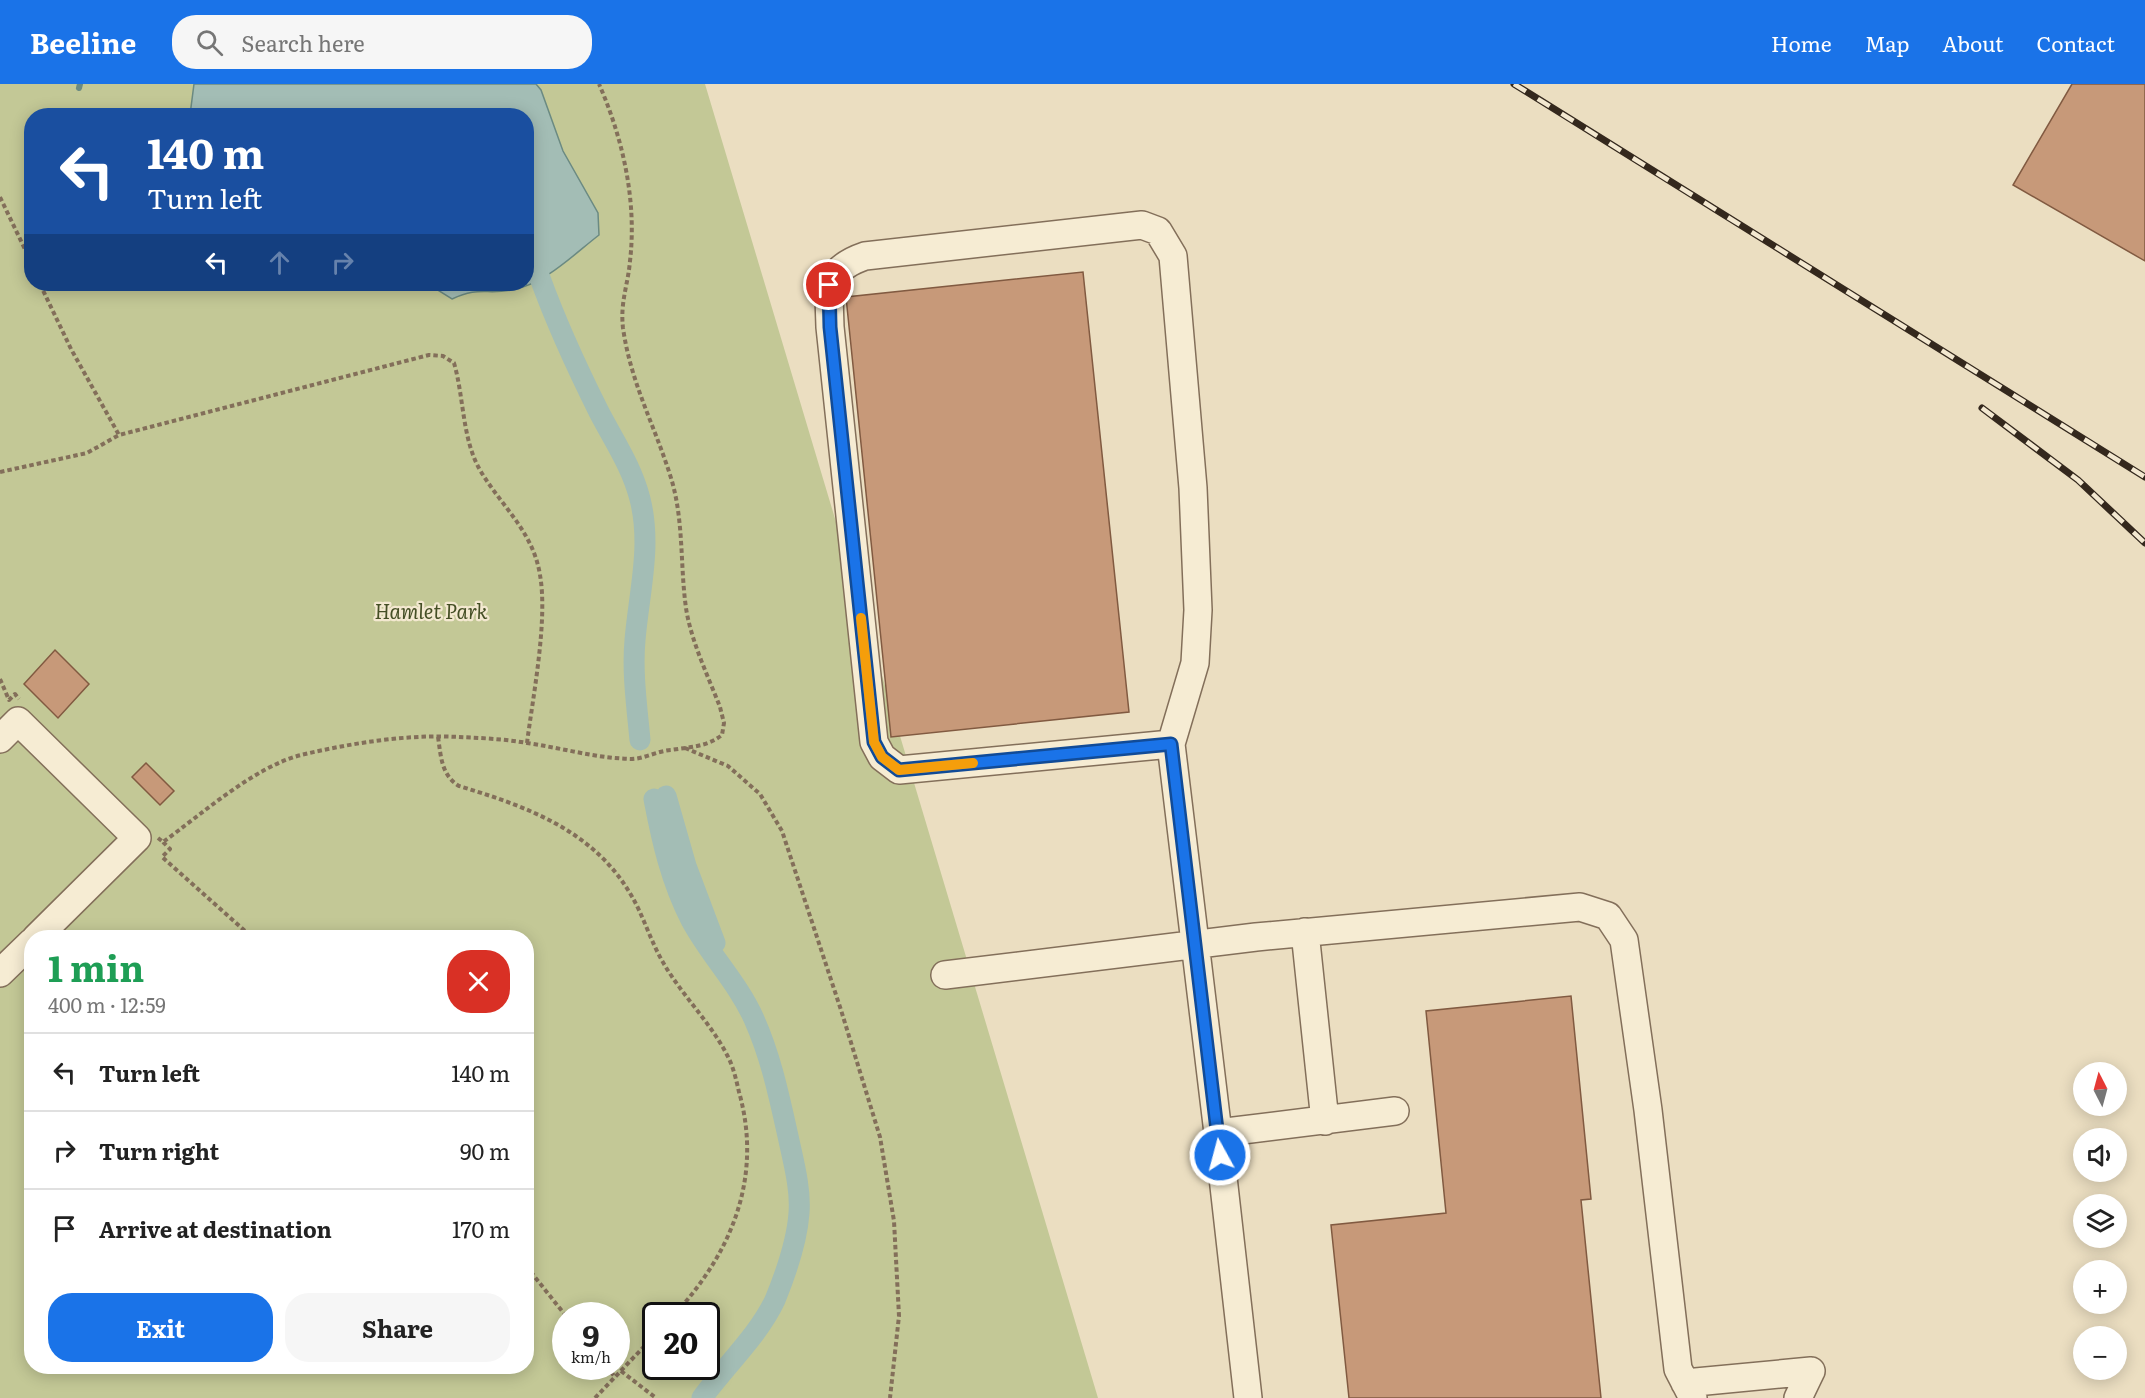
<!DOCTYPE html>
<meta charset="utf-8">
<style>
body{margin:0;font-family:Literata,serif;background:#f6f6f6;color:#222;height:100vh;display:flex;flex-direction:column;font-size:22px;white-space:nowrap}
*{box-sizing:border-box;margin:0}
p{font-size:20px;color:#767676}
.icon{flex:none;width:33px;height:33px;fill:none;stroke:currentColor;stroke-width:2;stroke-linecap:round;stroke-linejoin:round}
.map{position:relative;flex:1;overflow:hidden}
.details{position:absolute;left:24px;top:846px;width:510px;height:444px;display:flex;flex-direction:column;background:#fff;border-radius:24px;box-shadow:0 3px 15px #0003}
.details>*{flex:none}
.banner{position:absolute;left:24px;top:24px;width:510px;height:183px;border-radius:24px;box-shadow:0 3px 15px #0003;background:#1a4fa0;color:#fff;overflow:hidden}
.needle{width:39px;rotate:354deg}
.tools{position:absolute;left:2073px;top:978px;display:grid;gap:12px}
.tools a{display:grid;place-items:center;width:54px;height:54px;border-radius:50%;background:#fff;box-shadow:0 3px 15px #0003;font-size:30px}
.speed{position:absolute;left:552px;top:1218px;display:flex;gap:12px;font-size:30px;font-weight:700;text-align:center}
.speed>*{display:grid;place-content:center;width:78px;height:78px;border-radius:50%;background:#fff;box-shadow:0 3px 15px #0003;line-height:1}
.speed small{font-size:15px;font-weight:400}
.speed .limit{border:3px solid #111;border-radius:9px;background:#fff;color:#111}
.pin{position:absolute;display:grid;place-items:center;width:51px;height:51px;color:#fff;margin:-26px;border:3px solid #fff;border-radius:50%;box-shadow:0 2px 6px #0007}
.me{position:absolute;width:66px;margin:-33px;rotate:353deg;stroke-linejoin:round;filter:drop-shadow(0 0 4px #0008)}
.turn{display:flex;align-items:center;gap:21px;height:126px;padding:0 24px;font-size:27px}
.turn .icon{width:78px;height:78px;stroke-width:2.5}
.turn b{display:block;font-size:42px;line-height:51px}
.lanes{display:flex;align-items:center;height:57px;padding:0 24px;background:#0003;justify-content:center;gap:30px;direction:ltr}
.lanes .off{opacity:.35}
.round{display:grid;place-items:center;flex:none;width:63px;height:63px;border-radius:24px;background:#f6f6f6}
.summary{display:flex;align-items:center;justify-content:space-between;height:102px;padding:0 24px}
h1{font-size:36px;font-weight:700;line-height:45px;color:#1e9e55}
.button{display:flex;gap:12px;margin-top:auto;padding:12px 24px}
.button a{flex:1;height:69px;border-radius:24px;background:#1a73e8;color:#fff;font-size:24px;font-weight:700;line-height:69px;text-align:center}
.button a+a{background:#f6f6f6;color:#222}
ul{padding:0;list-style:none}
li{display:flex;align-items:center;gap:18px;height:78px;padding:0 24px;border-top:2px solid #e0e0e0}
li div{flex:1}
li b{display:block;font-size:22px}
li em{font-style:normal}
header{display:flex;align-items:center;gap:36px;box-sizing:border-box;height:84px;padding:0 30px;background:#1a73e8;color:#fff}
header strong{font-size:28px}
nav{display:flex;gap:33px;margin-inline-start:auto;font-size:21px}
.search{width:420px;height:54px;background:#f6f6f6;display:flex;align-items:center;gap:15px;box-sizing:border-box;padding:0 21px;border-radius:24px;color:#767676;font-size:22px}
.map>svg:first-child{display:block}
</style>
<header>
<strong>Beeline</strong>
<div class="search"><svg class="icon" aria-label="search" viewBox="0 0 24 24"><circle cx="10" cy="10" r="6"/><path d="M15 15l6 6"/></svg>Search here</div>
<nav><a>Home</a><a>Map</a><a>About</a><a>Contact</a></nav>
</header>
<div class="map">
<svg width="2145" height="1314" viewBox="0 0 2145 1314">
<rect width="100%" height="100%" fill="#ebdec1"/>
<!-- green -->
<path fill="#c3c896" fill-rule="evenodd" d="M0,0H705L1098,1314H0ZM32,32H526V200H32ZM32,854H526V1282H32ZM566,1232H616V1282H566ZM656,1232H706V1282H656Z"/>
<!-- water -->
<path fill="#a3bdb5" stroke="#6b8a82" stroke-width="1.5" d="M194,0H536L541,6L563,67L598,129L599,151C573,171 545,200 512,206C486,211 479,202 452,215L428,200H526V32L190,31Z"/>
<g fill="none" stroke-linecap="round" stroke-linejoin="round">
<!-- stream -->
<path stroke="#6b8a82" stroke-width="6" d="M79,4L80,0"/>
<!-- canal -->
<path stroke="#a3bdb5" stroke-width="21" d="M540,194C557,241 577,284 599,328C614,357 632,383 640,415C652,462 639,508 635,556C632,589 637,623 640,656
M666,712L686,782L715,859
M654,715C662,757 671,797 691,836C709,870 738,899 754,935C771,973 779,1012 788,1052C793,1076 801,1104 799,1129C797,1158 786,1189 775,1216C758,1252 726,1281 702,1314"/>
</g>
<!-- building -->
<path fill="#c79979" stroke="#815a41" stroke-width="1.5" d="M2072,0H2145V177L2013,101Z
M1083,188L1129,628L891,653L846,213Z
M55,566L89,600L58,634L24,600Z
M146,679L174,707L160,721L132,693Z
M1571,912L1591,1115L1581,1116L1601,1314H1349L1331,1141L1446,1129L1426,927Z"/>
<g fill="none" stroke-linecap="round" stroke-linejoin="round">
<defs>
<path id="minor" d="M0,655L18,637L137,754L36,854
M1171,660L899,686L882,673L874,658L830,243C829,205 824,186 865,172L1142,141L1158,147L1173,172L1193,404L1198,526L1195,579L1171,660L1218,1049
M1305,848L1325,1037
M0,889L32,858
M945,891L1256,853L1580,823L1608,832L1624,856L1648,1026L1678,1285L1693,1314
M1685,1299L1811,1287
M1248,1314L1218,1049L1395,1027
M1798,1314L1811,1287"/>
</defs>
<!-- minor casing -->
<use href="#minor" stroke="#836f5a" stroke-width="30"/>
<!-- path -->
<path stroke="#836f5a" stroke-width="4" stroke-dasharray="4.5 3" stroke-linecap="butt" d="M0,113L32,180
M40,200L71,265L119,351L429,271L443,272L454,279C464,313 462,355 480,386C501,422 533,447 540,491C548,536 533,612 527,659
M0,388L87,369L119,351
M0,595L9,616L15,610L19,615
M438,653C441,672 441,691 459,702C525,722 590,745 628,806C643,829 650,857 664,880C682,911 709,937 726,969C733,981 736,995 739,1008C763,1093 732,1169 673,1232
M685,664L728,682L760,710L782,747L841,926L880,1053L894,1137L899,1232L890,1314
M158,754L163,758C202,730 254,683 301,671C352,659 407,650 459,653C481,654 505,655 527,659C562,664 595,674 631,675C644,675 657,667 671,666C689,663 707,663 722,651L724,639L720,623C708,592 691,557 686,524C680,482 684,436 671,394C655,342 631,300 623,244C620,218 628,201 630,177C637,117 623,55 599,0
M163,758L170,765L162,773L253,854
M526,1182L566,1232
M606,1282L615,1293
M621,1287L656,1314
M595,1314L656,1250"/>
<!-- minor -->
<use href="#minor" stroke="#f6ecd3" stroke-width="27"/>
<defs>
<path id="rail" d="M1514,0L2145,393
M1982,324L2078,396L2145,459"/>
</defs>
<!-- rail casing -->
<use href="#rail" stroke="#34281d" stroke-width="7"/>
<!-- rail -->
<use href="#rail" stroke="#f3e8d0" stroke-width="4.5" stroke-dasharray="14" stroke-linecap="butt"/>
</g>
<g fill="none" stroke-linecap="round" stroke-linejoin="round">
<defs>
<path id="route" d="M829,201L830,243L874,658L882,673L899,686L1171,660L1220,1071"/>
</defs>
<!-- route casing -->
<use href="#route" stroke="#114b97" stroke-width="15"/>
<!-- route -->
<use href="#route" stroke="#1a73e8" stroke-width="10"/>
<!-- slow -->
<path stroke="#f59e0b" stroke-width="10" d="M861,534L874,658L882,673L899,686L973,679"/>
</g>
<g text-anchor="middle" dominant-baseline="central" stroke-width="4.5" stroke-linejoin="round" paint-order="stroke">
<!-- park labels -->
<g font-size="20" font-style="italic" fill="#454f25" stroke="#f3e8d0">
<text x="431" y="526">Hamlet Park</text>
</g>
</g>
</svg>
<div class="tools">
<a><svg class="needle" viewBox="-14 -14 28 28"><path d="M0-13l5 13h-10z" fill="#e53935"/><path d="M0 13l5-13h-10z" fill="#767676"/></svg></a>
<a><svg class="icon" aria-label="sound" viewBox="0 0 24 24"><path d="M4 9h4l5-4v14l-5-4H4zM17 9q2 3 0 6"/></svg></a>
<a><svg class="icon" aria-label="layers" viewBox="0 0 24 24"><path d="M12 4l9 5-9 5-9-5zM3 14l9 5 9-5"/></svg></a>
<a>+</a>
<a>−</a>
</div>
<div class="speed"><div>9<small>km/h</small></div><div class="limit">20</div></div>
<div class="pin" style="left:829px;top:201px;background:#d93025"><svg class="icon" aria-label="arrive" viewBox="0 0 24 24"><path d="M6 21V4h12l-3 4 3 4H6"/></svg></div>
<svg class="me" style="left:1220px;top:1071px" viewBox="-20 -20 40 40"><circle r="17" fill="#1a73e8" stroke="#fff" stroke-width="3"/><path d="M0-11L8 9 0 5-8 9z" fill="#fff"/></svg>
<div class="banner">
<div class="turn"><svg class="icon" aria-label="left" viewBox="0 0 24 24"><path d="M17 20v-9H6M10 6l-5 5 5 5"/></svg><div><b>140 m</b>Turn left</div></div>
<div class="lanes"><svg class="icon" aria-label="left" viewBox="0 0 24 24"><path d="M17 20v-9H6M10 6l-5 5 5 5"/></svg><svg class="icon off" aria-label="ahead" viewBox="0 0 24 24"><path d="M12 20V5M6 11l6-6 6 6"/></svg><svg class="icon off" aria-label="right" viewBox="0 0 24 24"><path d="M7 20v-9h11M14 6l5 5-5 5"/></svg></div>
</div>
<section class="details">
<div class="summary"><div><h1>1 min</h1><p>400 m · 12:59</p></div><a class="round" style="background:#d93025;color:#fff"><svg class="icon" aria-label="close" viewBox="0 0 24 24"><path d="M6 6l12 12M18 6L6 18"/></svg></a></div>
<ul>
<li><svg class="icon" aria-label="left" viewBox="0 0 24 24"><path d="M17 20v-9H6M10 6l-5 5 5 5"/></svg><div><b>Turn left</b></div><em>140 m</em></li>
<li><svg class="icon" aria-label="right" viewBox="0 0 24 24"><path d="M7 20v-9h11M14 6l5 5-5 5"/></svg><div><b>Turn right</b></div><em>90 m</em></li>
<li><svg class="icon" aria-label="arrive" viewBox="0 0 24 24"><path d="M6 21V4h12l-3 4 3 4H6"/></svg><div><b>Arrive at destination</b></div><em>170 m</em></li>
</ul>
<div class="button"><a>Exit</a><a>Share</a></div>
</section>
</div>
